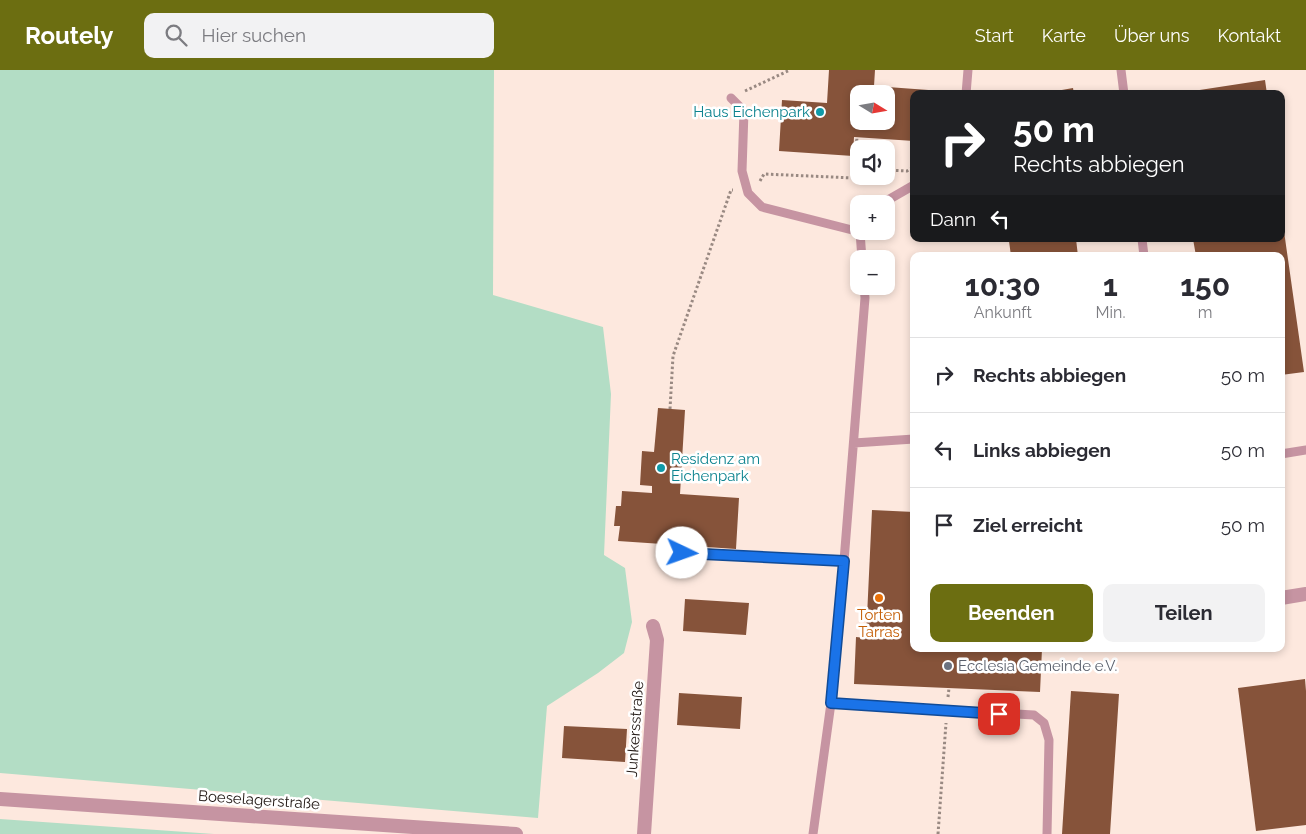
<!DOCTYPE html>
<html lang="de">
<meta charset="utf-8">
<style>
body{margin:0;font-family:Raleway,sans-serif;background:#f2f2f3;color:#2b2b33;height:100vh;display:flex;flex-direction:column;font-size:19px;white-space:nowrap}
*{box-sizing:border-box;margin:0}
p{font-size:16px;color:#7c7c81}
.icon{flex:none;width:28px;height:28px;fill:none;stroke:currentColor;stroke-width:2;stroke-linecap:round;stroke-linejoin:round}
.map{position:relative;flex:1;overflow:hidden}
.drawer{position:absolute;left:910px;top:182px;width:375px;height:400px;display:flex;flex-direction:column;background:#fff;border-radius:10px;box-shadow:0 2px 8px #0003}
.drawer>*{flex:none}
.top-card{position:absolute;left:910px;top:20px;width:375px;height:152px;border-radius:10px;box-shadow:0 2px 8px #0003;background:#202124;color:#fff;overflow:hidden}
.needle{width:32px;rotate:101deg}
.controls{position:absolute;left:850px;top:15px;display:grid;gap:10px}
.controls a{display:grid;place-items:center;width:45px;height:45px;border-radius:10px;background:#fff;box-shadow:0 2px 8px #0003;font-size:25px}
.pin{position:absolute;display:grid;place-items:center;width:42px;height:42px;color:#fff;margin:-21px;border-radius:10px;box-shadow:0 2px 8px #0006}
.me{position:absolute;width:55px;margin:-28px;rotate:93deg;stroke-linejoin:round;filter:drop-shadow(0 0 4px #0008)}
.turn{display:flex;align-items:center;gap:18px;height:105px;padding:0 20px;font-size:22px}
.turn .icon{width:65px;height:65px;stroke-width:2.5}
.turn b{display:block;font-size:35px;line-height:42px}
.then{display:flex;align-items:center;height:48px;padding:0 20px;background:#0003;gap:10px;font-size:19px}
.eta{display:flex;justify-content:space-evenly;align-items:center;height:85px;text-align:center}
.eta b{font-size:30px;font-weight:700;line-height:35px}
.primary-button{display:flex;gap:10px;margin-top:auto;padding:10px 20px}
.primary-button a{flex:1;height:58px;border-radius:10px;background:#6c6e11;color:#fff;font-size:20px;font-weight:700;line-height:58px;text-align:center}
.primary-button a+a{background:#f2f2f3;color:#2b2b33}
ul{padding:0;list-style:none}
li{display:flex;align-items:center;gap:15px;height:75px;padding:0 20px;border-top:1px solid #e1e1e2}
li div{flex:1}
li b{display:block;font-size:19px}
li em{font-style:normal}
header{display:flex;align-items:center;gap:30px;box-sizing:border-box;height:70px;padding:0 25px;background:#6c6e11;color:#fff}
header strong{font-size:24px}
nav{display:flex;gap:28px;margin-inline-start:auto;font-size:18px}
.search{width:350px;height:45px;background:#f2f2f3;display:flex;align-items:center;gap:12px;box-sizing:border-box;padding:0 18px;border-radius:10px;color:#7c7c81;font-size:19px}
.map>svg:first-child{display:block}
</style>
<header>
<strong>Routely</strong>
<div class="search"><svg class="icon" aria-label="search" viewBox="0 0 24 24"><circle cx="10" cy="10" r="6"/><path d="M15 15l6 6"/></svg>Hier suchen</div>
<nav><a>Start</a><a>Karte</a><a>Über uns</a><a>Kontakt</a></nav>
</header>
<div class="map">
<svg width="1306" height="764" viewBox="0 0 1306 764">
<rect width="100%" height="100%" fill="#fde8de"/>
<!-- green -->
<path fill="#b3ddc5" d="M0,0H494L493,225L603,257L611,324L604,485L625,498L632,552L624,583L598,603L547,636L538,748L0,703Z
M0,749L214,764H0Z"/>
<!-- building -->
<path fill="#86533a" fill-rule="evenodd" d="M829,0H875L874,16L942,21L941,24H914V71L854,67L853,86L779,81L782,30L827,33ZM859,24H886V51H859Z
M1265,10L1267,24H1180V23Z
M1073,18L1074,24H1046L1045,23Z
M1281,140L1304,302L1281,305V186H1196L1193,169H1281Z
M1022,169H1076L1078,186H1011L1009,171Z
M658,338L685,340L680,424L739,428L736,479L618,471L620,456H614L616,436H621L622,421L652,423V416L640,415L642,381L654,382Z
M872,440L914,442V579H1042L1040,622L854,614L856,567L866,568Z
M685,529L749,533L746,565L683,561Z
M1305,609L1306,621V755L1256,761L1238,618Z
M1071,621L1119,624L1110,764H1062Z
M679,623L742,627L740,659L677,655Z
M564,656L627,659L625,692L562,688Z"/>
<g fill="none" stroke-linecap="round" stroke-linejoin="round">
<!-- path -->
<path stroke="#998982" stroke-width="3" stroke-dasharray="2.5 2.5" stroke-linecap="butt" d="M745,21L790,0
M886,100L907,101L914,97
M760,111L764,104L854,108L857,67
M670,339L673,286L731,120H733
M948,627L949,618
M938,764L946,653"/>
<!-- service -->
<path stroke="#c694a2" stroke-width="9" d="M1121,0L1124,24
M966,24L968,0
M731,28L744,41L742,101L748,123L762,137L860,162L862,189
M881,134L914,115
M1142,169L1144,186
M854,373L914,369
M1281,384L1306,380
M682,483L844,491
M831,633L1034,645L1044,653L1049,670L1047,764
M813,764L831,633L844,491L865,228L864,216"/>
<!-- minor -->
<path stroke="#c694a2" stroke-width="14" d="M1281,528L1306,524
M0,729L516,764
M644,764L657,570L653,556"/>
</g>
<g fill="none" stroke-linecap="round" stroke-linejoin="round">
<defs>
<path id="route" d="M682,483L844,491L831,633L999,644"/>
</defs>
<!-- route casing -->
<use href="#route" stroke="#114b97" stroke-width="12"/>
<!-- route -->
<use href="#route" stroke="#1a73e8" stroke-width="9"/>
</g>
<!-- markers -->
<g fill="#0f9aa8" stroke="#fff" stroke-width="2">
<circle cx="820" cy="42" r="5"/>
<circle cx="661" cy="398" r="5"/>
</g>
<circle fill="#e8710a" stroke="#fff" stroke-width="2" cx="879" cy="528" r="5"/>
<circle fill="#6b7280" stroke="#fff" stroke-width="2" cx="948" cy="596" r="5"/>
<g text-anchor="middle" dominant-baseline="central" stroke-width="5" stroke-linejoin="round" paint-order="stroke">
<!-- culture labels -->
<g font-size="15" fill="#0d838f" stroke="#fff" text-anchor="end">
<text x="810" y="42">Haus Eichenpark</text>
<text x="671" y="389" text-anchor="start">Residenz am<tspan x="671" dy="17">Eichenpark</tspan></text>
</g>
<!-- food labels -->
<g font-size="15" fill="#c56008" stroke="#fff">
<text x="879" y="545">Torten<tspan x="879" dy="17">Tarras</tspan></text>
</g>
<!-- worship labels -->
<g font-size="15" fill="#5b616d" stroke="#fff" text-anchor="start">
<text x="958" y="596">Ecclesia Gemeinde e.V.</text>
</g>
<!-- street labels -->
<g font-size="15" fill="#201713" stroke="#fff">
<text transform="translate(635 659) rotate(-86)">Junkersstraße</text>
<text transform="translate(259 730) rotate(4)">Boeselagerstraße</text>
</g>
</g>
</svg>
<div class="controls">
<a><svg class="needle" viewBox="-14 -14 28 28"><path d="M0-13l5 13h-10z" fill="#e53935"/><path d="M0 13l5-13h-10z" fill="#7c7c81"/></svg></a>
<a><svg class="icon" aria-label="sound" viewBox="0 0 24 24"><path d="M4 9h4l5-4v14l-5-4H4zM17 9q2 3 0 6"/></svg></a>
<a>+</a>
<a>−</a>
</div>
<div class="pin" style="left:999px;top:644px;background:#d93025"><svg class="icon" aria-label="arrive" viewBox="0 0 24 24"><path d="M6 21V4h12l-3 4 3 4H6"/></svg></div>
<svg class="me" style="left:682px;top:483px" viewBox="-20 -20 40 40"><circle r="19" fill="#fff"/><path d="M0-13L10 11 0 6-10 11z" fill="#1a73e8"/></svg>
<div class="top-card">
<div class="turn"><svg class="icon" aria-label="right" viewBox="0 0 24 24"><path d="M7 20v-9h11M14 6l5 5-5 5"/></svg><div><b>50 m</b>Rechts abbiegen</div></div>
<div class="then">Dann<svg class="icon" aria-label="left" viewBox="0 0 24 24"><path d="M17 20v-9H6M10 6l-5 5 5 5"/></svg></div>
</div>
<section class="drawer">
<div class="eta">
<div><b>10:30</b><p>Ankunft</p></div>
<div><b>1</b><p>Min.</p></div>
<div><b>150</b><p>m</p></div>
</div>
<ul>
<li><svg class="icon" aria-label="right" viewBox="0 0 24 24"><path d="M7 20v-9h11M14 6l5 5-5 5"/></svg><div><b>Rechts abbiegen</b></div><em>50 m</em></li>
<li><svg class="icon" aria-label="left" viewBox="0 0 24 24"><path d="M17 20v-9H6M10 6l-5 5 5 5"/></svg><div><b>Links abbiegen</b></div><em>50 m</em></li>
<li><svg class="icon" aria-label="arrive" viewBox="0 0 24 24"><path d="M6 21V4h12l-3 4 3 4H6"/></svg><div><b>Ziel erreicht</b></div><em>50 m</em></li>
</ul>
<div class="primary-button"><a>Beenden</a><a>Teilen</a></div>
</section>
</div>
